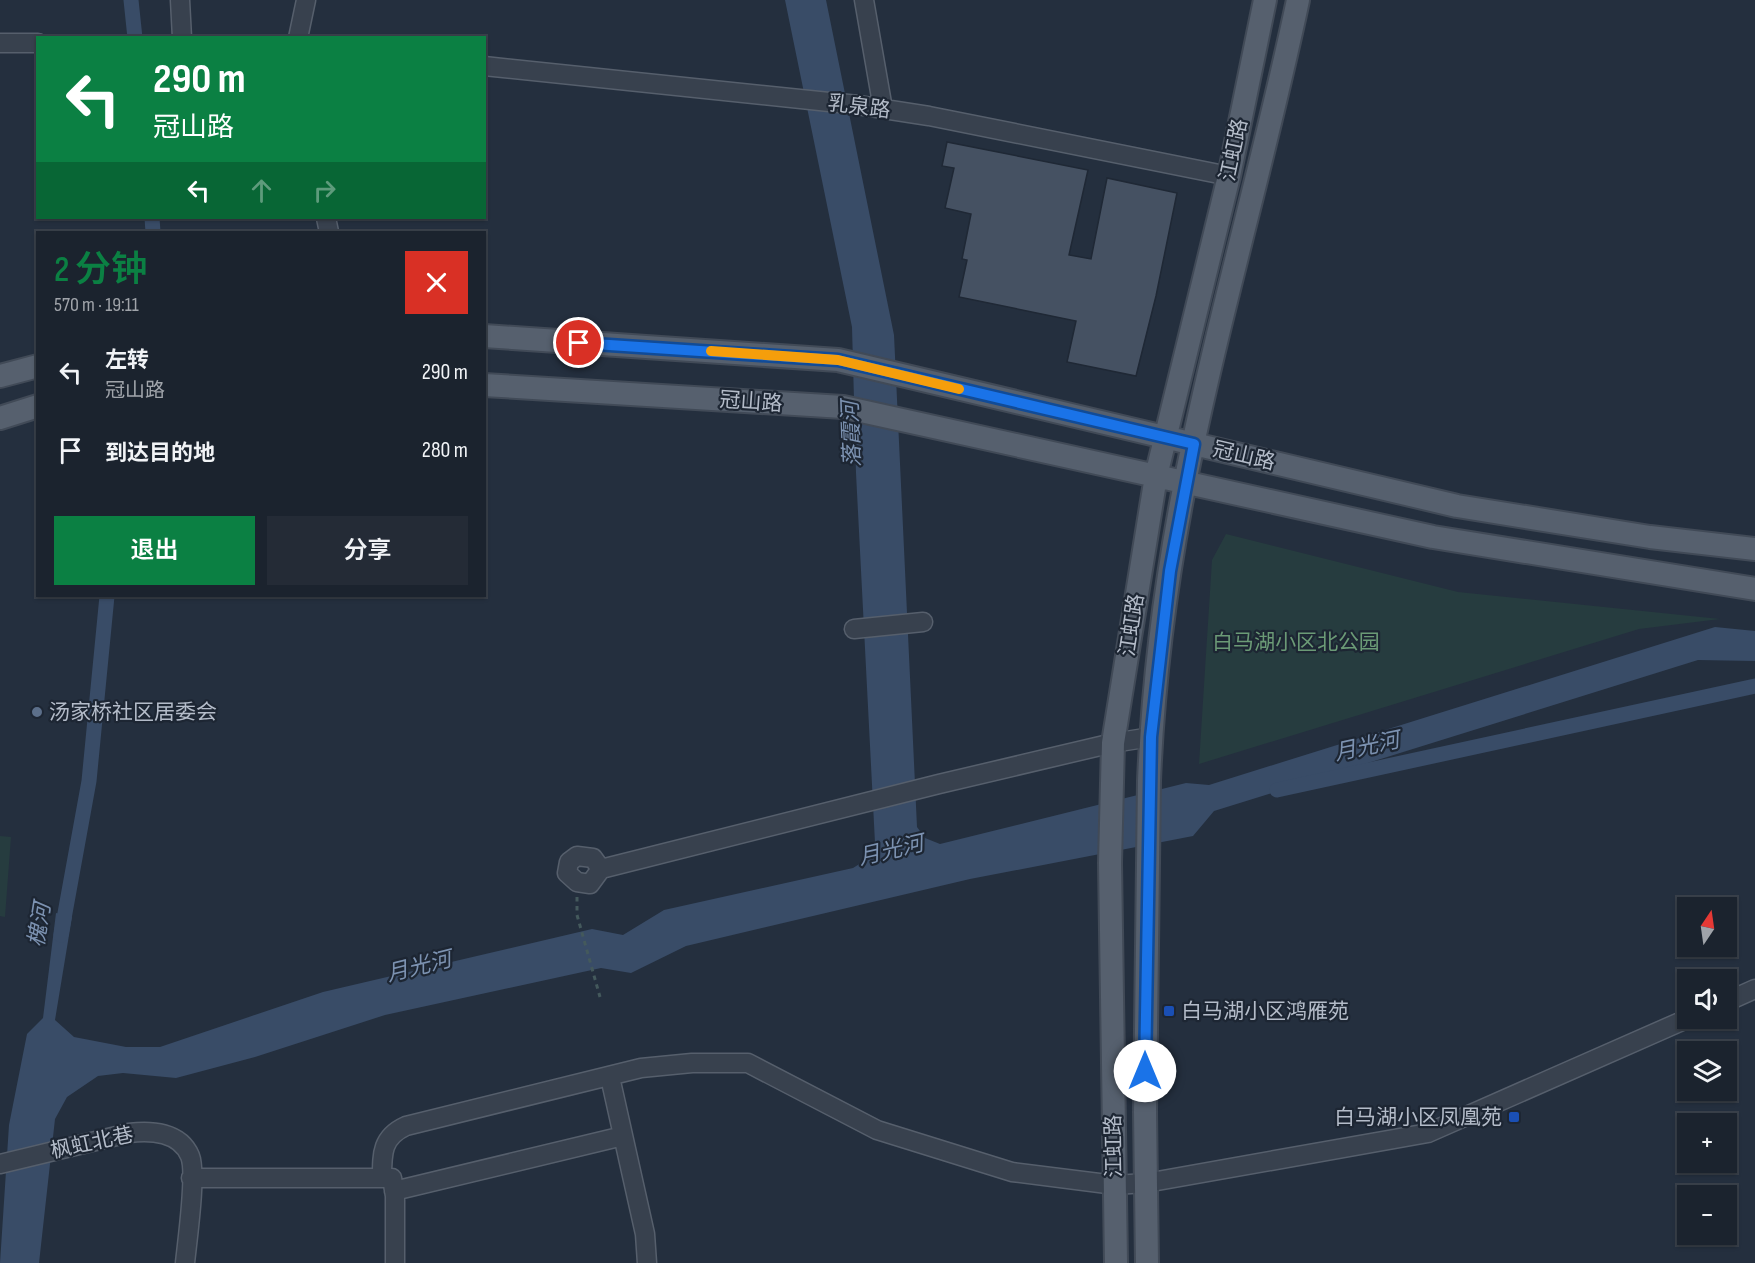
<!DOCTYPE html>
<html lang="zh">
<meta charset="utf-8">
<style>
body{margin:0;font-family:"Sofia Sans Condensed","Noto Sans SC",sans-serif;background:#242b36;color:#f1f3f6;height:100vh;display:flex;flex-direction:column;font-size:22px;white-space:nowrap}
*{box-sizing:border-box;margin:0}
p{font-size:20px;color:#a0a4aa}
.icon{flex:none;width:33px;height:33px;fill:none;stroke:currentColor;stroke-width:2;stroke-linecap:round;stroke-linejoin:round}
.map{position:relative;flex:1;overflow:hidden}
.details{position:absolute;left:36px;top:231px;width:450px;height:366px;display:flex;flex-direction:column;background:#1b232e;border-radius:0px;box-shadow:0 2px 4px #0004,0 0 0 2px #39404a}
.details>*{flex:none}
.banner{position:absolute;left:36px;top:36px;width:450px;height:183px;border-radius:0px;box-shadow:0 2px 4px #0004,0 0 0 2px #39404a;background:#0b8043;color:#fff;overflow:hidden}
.needle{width:39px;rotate:13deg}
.tools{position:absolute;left:1677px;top:897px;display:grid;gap:12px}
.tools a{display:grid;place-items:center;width:60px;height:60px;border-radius:0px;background:#1b232e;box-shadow:0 2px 4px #0004,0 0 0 2px #39404a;font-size:30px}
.pin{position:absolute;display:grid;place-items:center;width:51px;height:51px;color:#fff;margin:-26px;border:3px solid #fff;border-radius:50%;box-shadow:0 2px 6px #0007}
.me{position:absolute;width:66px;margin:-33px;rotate:0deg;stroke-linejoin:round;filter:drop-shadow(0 0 4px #0008)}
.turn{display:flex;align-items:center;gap:21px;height:126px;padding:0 18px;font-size:27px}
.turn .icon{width:78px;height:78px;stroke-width:2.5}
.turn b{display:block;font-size:42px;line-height:51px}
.lanes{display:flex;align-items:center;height:57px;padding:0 18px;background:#0003;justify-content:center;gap:30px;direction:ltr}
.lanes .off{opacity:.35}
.round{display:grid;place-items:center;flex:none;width:63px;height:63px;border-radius:0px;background:#242b36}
.head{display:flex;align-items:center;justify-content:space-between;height:102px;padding:0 18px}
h1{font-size:36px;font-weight:600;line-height:45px;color:#0b8043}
.button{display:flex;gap:12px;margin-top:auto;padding:12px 18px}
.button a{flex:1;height:69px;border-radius:0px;background:#0b8043;color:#fff;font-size:24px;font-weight:600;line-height:69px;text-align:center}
.button a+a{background:#242b36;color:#f1f3f6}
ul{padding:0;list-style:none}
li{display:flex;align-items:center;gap:18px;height:78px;padding:0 18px}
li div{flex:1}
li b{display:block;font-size:22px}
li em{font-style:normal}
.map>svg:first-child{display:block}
</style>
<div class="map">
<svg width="1755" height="1263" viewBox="0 0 1755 1263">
<rect width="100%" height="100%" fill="#242f3e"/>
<!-- green -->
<path fill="#263c3f" d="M1226,534L1458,592L1720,619L1639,629L1199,764L1212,560Z
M0,836L11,837L5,917L0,916Z"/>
<!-- water -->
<path fill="#394c67" d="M785,0H826L894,335L917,827L925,838L940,844L1186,783L1209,785L1715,627L1755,631V661L1698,660L1214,811L1193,836L970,879L686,946L631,973L601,968L385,1015L255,1057L176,1078L123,1073L98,1076L67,1097L55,1119L39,1263H0L9,1125L27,1034L43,1018L56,913L72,917L55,1020L74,1037L126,1047H160L323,992L592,929L623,935L664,910L853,868L869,858L875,843L856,473L852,327Z"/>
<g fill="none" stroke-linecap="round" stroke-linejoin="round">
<!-- canal -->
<path stroke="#394c67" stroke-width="15" d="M131,0L135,38
M152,218L153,232
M1277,790L1755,686
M61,935L89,781L107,596"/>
</g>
<!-- building -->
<path fill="#455162" stroke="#1f2835" stroke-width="1.5" d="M947,142L1088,170L1069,255L1091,259L1107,178L1177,193L1156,296L1136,376L1067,362L1076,321L959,297L967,260L962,259L971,214L945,208L954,168L942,166Z"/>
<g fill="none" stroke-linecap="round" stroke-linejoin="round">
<defs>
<path id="minor" d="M180,0L182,38
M864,0L883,109
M298,38L306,0
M0,43H38
M484,66L858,105L929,116L1229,176
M326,218L329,232
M854,629L923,622
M601,869L590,884L577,882L567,873L569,862L577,856L593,858L601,869L939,784L1113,743L1151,737
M1726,1002L1755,989
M610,1077L645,1234L647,1263
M0,1164L129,1133C151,1130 180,1132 190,1156C197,1173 187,1242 185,1263
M382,1177C382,1153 382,1137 406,1126L641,1068L692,1063H748L877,1130L1012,1172L1115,1185L1146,1183L1428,1133L1689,1018
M191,1178H392L395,1196V1263
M394,1191L623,1136"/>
<path id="major" d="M484,336L838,360L1457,506L1650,537L1755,549
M0,376L38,366
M484,385L843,407L1433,537L1755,589
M0,418L38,406
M1116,1263L1110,863L1113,743L1156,476L1229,176L1265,0
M1147,1263L1145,1112L1149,781C1153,682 1166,580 1185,483C1217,321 1264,162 1298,0"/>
</defs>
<!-- minor casing -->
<use href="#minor" stroke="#565f6c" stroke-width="21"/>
<!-- major casing -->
<use href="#major" stroke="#414a57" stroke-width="26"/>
<!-- path -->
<path stroke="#44595c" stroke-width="3" stroke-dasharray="4.5 4.5" stroke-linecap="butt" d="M577,897V915L600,997"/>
<!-- minor -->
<use href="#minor" stroke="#38414e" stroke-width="18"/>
<!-- major -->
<use href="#major" stroke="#56606e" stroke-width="22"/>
</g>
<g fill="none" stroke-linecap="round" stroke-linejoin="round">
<defs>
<path id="route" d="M579,343L838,360L1194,444L1170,571L1151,737L1145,1071"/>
</defs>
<!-- route casing -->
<use href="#route" stroke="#114b97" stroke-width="15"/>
<!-- route -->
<use href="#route" stroke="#1a73e8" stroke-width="10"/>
<!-- slow -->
<path stroke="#f59e0b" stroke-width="10" d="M711,351L838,360L959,389"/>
</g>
<!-- markers -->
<circle fill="#5c6f8a" stroke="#1d2633" stroke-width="2" cx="37" cy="712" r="6"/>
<g fill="#1a4fb4" stroke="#1d2633" stroke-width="2">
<rect x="1163" y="1005" width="12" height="12" rx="3"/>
<rect x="1508" y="1111" width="12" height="12" rx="3"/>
</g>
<g text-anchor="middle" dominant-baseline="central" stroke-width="4.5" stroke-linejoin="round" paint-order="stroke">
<!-- street labels -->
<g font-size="21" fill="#b4bcc9" stroke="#1d2633">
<text transform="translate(859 107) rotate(7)">乳泉路</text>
<text transform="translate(1234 150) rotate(-78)">江虹路</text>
<text transform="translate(751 402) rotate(4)">冠山路</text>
<text transform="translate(1244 456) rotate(13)">冠山路</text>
<text transform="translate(1132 625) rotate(-81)">江虹路</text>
<text transform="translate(92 1143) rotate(-12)">枫虹北巷</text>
<text transform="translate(1114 1146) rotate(-91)">江虹路</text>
</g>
<!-- park labels -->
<g font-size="21" fill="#6b9a76" stroke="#1d2633">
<text x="1296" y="642">白马湖小区北公园</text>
</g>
<!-- poi labels -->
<g font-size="21" fill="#b4bcc9" stroke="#1d2633" text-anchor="start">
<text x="49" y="712">汤家桥社区居委会</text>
<text x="1181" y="1011">白马湖小区鸿雁苑</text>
<text x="1502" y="1117" text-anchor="end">白马湖小区凤凰苑</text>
</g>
<!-- water labels -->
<g font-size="22" font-style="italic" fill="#7c92b1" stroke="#1d2633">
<text transform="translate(852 434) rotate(-92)">落霞河</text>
<text transform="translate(1367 747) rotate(-12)">月光河</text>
<text transform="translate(891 851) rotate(-13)">月光河</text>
<text transform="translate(40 925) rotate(-81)">槐河</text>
<text transform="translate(419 967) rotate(-14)">月光河</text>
</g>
</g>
</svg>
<div class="tools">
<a><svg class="needle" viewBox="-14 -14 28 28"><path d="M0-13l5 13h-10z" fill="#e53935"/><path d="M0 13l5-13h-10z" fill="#a0a4aa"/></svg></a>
<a><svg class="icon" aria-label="sound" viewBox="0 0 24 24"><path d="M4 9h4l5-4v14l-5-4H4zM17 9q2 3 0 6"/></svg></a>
<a><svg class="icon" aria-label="layers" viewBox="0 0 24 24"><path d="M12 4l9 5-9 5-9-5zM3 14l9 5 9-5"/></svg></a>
<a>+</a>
<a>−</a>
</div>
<div class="pin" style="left:579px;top:343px;background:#d93025"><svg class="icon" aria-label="arrive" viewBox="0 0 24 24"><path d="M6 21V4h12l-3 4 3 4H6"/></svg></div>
<svg class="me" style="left:1145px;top:1071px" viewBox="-20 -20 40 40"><circle r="19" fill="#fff"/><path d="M0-13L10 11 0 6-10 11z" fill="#1a73e8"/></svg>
<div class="banner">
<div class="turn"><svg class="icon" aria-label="left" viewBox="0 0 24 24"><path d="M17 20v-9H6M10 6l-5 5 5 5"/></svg><div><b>290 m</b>冠山路</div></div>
<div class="lanes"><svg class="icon" aria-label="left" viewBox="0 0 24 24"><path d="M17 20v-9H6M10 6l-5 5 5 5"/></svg><svg class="icon off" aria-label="ahead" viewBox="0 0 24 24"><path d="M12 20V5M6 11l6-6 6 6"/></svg><svg class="icon off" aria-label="right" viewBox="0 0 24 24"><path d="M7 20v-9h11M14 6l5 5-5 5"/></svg></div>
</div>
<section class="details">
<div class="head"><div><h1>2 分钟</h1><p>570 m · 19:11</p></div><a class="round" style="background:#d93025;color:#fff"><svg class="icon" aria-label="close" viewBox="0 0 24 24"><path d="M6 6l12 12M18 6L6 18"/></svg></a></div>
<ul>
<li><svg class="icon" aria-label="left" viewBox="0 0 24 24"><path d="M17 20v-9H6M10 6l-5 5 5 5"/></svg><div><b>左转</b><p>冠山路</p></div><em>290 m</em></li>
<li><svg class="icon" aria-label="arrive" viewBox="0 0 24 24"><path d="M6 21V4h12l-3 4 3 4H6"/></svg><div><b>到达目的地</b></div><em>280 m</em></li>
</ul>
<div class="button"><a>退出</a><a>分享</a></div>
</section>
</div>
